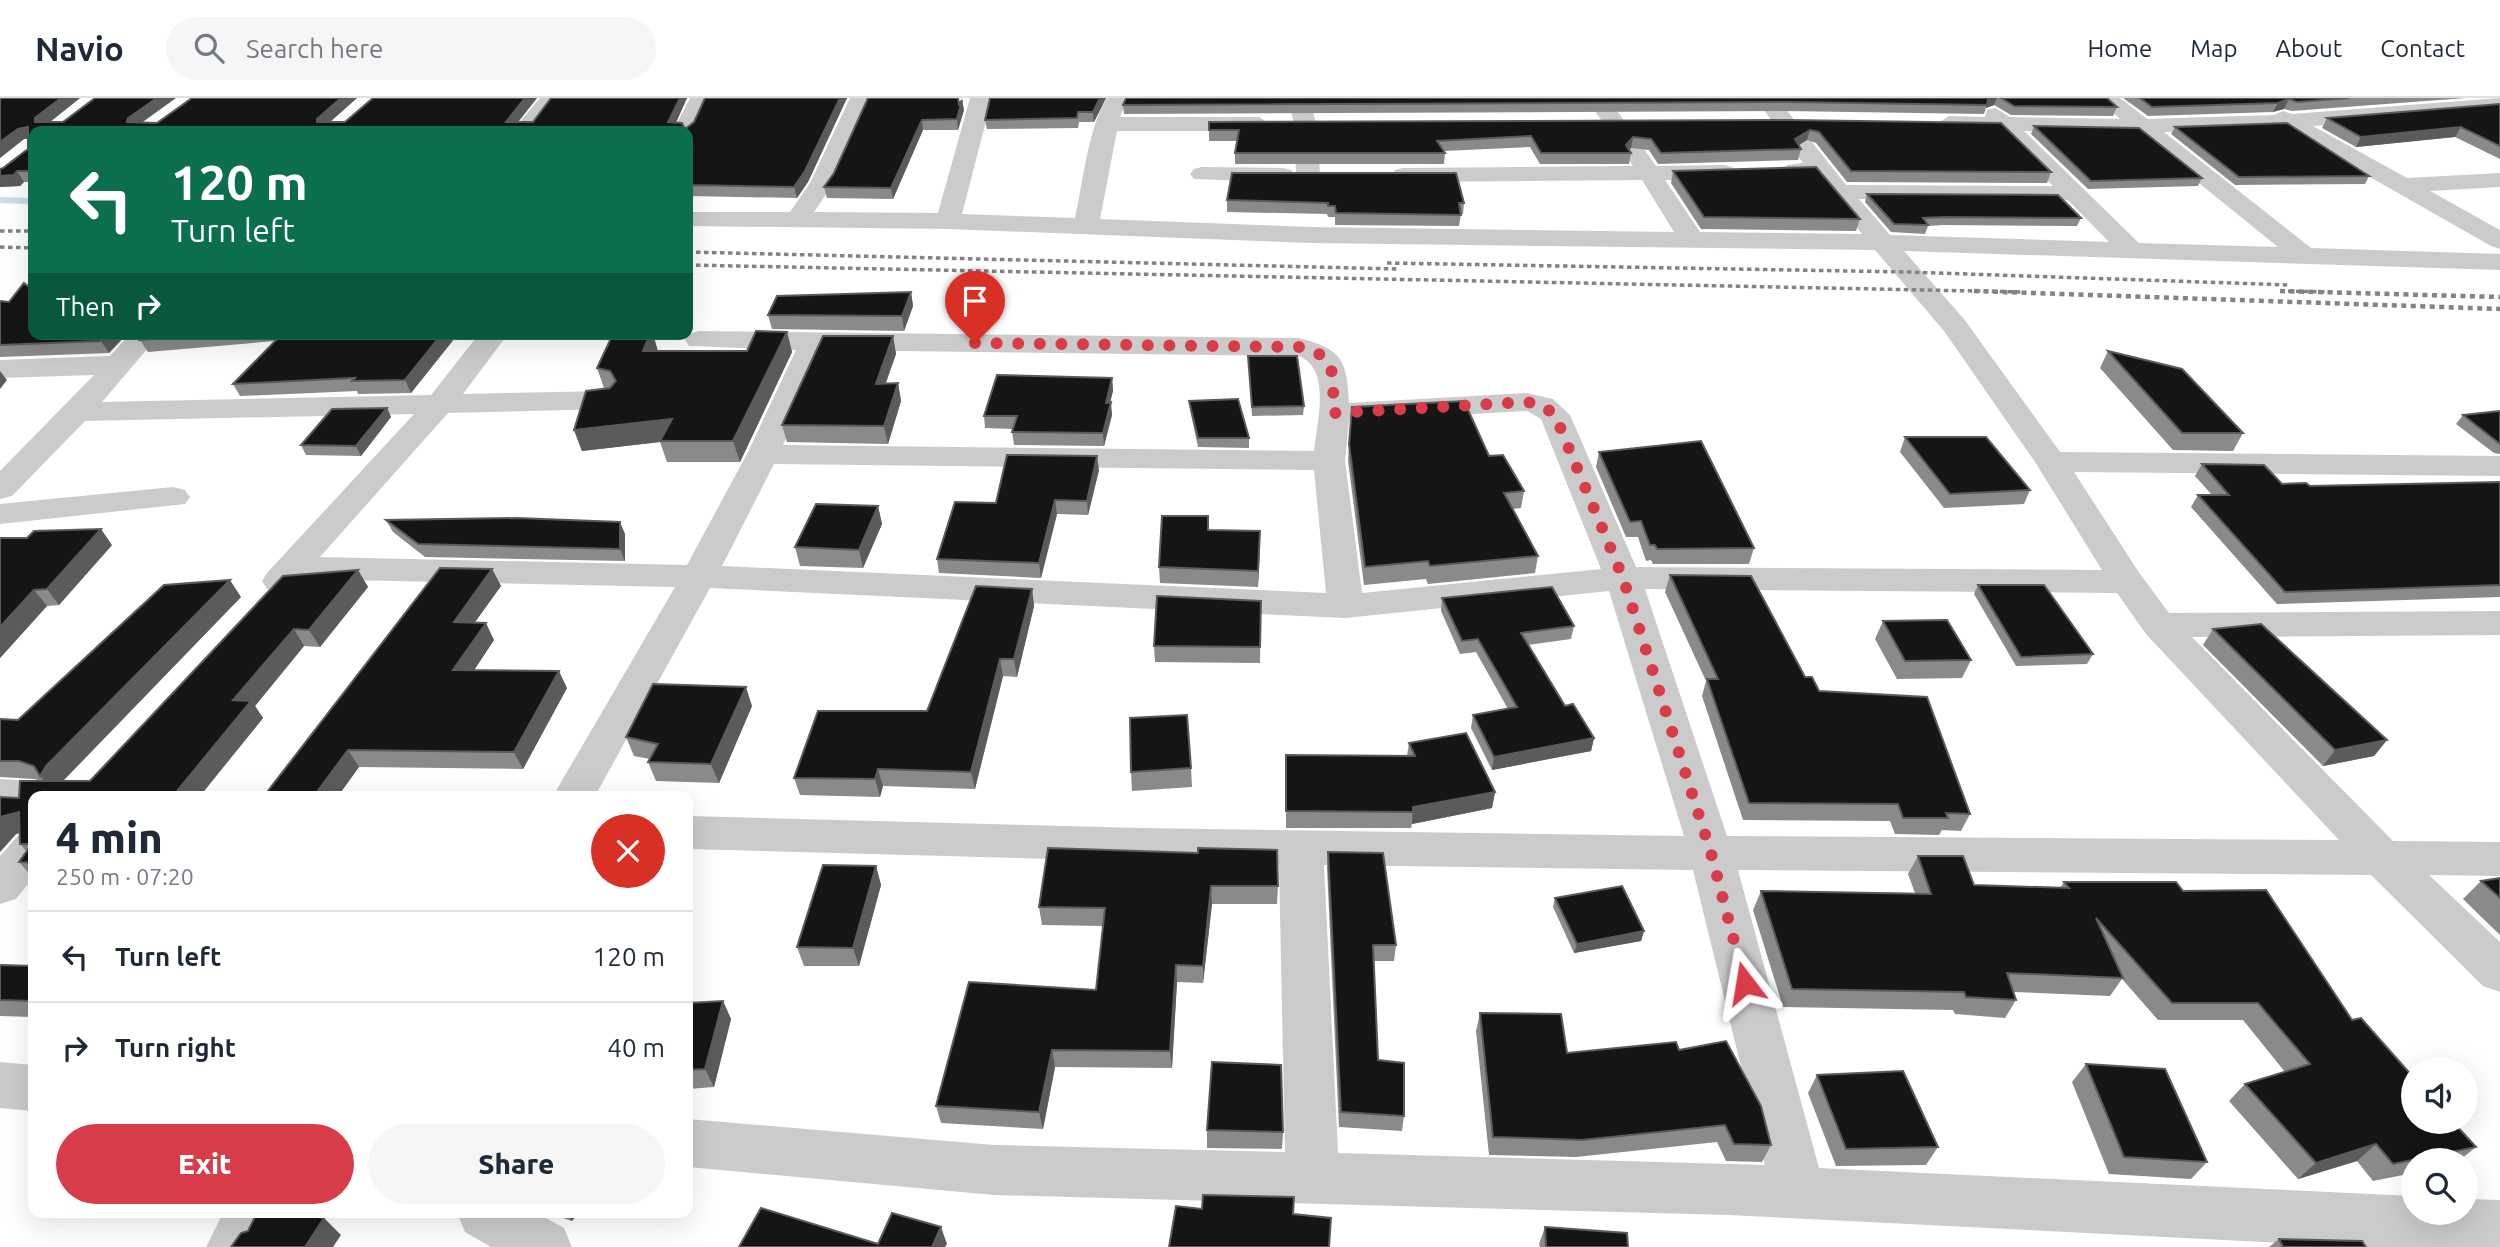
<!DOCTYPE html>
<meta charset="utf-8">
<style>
body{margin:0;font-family:Ubuntu,sans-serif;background:#f6f6f7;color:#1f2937;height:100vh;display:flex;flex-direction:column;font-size:26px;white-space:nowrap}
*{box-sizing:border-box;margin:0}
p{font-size:23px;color:#747a83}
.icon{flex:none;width:38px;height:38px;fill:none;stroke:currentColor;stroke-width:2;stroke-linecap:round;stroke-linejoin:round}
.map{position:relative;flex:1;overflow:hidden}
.sheet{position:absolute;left:28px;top:693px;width:665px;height:427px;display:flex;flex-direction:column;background:#fff;border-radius:14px;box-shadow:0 7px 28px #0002}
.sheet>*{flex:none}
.top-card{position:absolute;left:28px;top:28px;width:665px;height:214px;border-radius:14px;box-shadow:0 7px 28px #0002;background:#0b6e4f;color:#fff;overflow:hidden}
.controls{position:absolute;left:2401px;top:959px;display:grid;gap:14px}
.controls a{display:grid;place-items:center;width:77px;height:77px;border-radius:50%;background:#fff;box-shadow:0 7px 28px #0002;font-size:35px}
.pin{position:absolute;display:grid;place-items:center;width:60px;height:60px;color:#fff;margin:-72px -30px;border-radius:50% 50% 50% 0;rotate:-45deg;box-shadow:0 0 7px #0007}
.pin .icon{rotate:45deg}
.me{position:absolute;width:77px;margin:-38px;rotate:346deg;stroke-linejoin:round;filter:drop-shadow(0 0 5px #0008)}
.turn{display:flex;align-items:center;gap:24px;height:147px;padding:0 28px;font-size:32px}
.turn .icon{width:91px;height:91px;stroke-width:2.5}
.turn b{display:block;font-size:49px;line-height:60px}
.then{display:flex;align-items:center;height:66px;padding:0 28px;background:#0003;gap:14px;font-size:26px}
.round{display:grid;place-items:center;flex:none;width:74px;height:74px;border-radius:37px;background:#f6f6f7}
.headline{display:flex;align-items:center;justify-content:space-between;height:119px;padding:0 28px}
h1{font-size:42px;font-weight:800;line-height:52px}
.button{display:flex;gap:14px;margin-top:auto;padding:14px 28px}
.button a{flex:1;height:80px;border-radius:42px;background:#d93c49;color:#fff;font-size:28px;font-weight:800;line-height:80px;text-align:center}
.button a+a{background:#f6f6f7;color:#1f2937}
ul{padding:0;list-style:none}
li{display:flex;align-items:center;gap:21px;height:91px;padding:0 28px;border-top:2px solid #e0e1e3}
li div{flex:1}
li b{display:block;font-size:26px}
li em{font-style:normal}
header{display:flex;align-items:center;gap:42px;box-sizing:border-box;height:98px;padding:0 35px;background:#fff;border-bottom:2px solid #e0e1e3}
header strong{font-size:33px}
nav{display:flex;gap:38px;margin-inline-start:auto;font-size:24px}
.search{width:490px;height:63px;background:#f6f6f7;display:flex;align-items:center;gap:18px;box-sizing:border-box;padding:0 24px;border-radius:38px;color:#747a83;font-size:26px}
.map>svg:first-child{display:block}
</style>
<header>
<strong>Navio</strong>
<div class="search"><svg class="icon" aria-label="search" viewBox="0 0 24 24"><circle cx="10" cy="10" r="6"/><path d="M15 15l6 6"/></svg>Search here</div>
<nav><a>Home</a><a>Map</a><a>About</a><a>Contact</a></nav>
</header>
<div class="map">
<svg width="2500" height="1149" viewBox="0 0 2500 1149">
<rect width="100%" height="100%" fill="#fff"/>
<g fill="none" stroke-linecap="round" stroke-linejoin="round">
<!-- stream -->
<path fill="#cadde9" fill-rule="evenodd" d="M0,99L33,100V106L0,105Z"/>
<!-- street -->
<path fill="#cbcbcb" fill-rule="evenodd" d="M540,0H562L535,33H512Z
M690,0H712L695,33L688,39V33H673Z
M850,0H872L834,85L814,114L938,115L970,0H992L962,116L1075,120C1083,85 1088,30 1107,0H1123L1126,4L1120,19H1259L1270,26L1259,33H1117L1100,121L1311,129L1674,134L1642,82L1403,84L1395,82L1391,77L1395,72L1403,70L1633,68L1586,0H1608L1656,68L1724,67L1732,69L1736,74L1732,79L1724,81L1665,82L1700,134L1862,136L1814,78L1787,77L1783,72L1787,67L1803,65L1755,0H1777L1846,87L2053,88L1998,32H1949L1938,25L1949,18L1985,19L1987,12L1995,10L2010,19L2120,21L2096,0H2120L2147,21L2274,17L2283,13L2292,16L2500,0V12L2313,28L2407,80L2500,75V89L2430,93L2500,132V151L2491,148L2284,30L2164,34L2311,150L2500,156V172L1904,153L1964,221L2060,354L2500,358V378L2074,374L2140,476L2169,515L2500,513V537L2192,539L2393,743L2500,744V778L2429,777L2500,844V894L2483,888L2371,777L1738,772L1819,1070L2413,1098V1115H2466V1101L2500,1102V1149H2365L1729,1117L994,1097L688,1069V1021L994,1047L1285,1054L1279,767L688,751V718L1141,730L1684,738L1609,493L1345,520L710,490L595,698H553L675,489L301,481C291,493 283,495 267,491L262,483L267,475L414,316L85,323L12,398L0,401V373L94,277L0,280V262L110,258L130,236H160L102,304L431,297L479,236H508L463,296L606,293L617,296L621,302L617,308L606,311L448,315L320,459L687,467L747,356L796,252L689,248L685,242L689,236L699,233L1299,240C1342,251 1347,262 1349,305L1527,295L1553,301L1570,317L1636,469L2102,472L2035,364L1944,233L1875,152L1311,145L948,131L688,128V114H790L810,85ZM2024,33L2137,35L2278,149L2139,145ZM1859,101L2068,102L2109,144L1890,137ZM825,252L1298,258C1332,269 1317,325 1314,353L783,347ZM1527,313L1541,321L1601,471L1362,495L1345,363L1349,323ZM774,366L1314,372L1326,495L722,468ZM1645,491L2117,495L2146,536L2339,742L1727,738ZM1324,767L1693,772L1765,1067L1338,1055Z
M1288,0H1310L1316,26L1320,75L1316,80H1300L1296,75L1294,26Z
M1202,69L1283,70L1291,72L1295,77L1291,82L1283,84L1194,81L1190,76L1194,71Z
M173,389L185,392L190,399L185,406L0,426V406Z
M0,681L33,683L48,688L54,698H33V715L0,713Z
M33,733V780L16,801L0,806V758L18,738Z
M0,964L33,967V1013L0,1010Z
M223,1115H279L264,1149H206Z
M457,1115H537L564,1130L572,1149H491L465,1134Z"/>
<!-- rail-far1 -->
<path stroke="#838383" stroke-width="3.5" stroke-dasharray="4.5 3.5" stroke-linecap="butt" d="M0,133H33
M0,149L33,150
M688,154L1398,171
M1387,165L1908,174L2290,187
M688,167L2024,194
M2280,193L2334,194"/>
<!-- rail -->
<path stroke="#838383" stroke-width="4.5" stroke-dasharray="5 4.5" stroke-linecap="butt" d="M1974,193L2500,211
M2280,193L2500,199"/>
</g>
<!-- wall -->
<path fill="#8a8a8a" d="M0,0H80L50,24L157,25L357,0L330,24H345L537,0L518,24H533L551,0H687L676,25L685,31L694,24L705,0H847L808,84L797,100L688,98V33H33V84H24L20,88L0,89V71L3,70L28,51V41H24L0,60Z
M868,0L960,5L962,2L964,12L958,32H923L893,101L827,100L824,89L834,75Z
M990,0H1106L1094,24H1079L1078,30L987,31L985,22Z
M1126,0H2107L2117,9L2113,18L2011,17L1994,7L1986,10L1984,16L1785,13L1124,16L1123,7Z
M2123,0H2466L2292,13L2284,11L2273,14L2148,18Z
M2500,6V61L2455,39L2356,49L2322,30L2327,20Z
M1788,22L2051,74L2047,85L1847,84L1816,45L1807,42L1799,47L1801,51L1798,62L1658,66L1649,52L1631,50L1629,52L1631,55L1629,66H1540L1530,49L1443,53L1445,55L1444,66H1235V55L1237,43H1209V24Z
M2034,28L2202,80L2198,88L2088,91L2031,36Z
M2175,29L2369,78L2365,86L2235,87L2171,36Z
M1673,73L1860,121L1856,133L1701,131L1671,85Z
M1867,96L2081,120L2077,128L1943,127L1928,128L1925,136L1891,134L1865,104Z
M1227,102L1464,105L1463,116H1461L1459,128L1335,127V119H1328L1327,116L1227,114Z
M911,194L913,208L904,233L772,231L768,217Z
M0,203L9,204L33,236H127L109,255L0,259Z
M787,234L792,254L740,364H667L660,344L582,353L574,332L604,290L597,270L658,253H747Z
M145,236H458L411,295L358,296L357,293L240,298L233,286L275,243L148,254L140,242Z
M893,238L896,256L886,285H898L901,303L888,346L787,344L782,327Z
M2108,253L2243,335L2233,353L2173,352L2100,270Z
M1248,258L1304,308L1303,317L1252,318Z
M1112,280L1113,293L1110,304L1112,317L1104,348L1014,347L1012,334L1013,331L985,330L984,318Z
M1189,303L1249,340V350L1198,349L1190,312Z
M387,310L391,319L361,358L306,357L301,347Z
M2500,313V356L2494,355L2456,326L2463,317Z
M1905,339L2030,392L2024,406L1944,410L1900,354Z
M1349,346L1489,358L1524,393L1521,410L1512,411L1538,458L1535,475L1428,486L1426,481L1364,487L1348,363Z
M1599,354L1754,450L1749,466H1653L1651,462L1646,463L1638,439H1626L1596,369Z
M2202,366L2282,386L2310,388L2500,384V499L2277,506L2191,409L2198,397H2212L2195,378Z
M1099,372L1088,417L1057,416L1041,480L939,475L937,461L996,405Z
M878,408L882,426L863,470L800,468L795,449Z
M386,422L625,436V463L425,459L393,434Z
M0,440L112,447L59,507L47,508L0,560Z
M1260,449L1258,489L1160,485L1159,469Z
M492,471L501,488L474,525L494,542L474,572L567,590L523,671L359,669L338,698H264Z
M358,472L368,489L320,549L304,548L255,608L263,620L200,698H33V780L19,764L27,754L20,746L19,735L16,736L0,754V699L19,700L42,683L34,681L0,679V621L18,622L241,499L63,683H90Z
M1670,477L1805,579L1819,593L1970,716L1961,733L1942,732L1939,737L1895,736L1890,723L1743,722L1702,598L1706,583L1665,494Z
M1978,487L2093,556L2087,566L2016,568L1974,496Z
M1032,491L1034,508L1017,579L1003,578L975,691L883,688L880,699L800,697L794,680L927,613Z
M1442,500L1574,528L1571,541L1528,547L1565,608L1594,640L1591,653L1492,672L1471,630L1473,617L1508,611L1476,554L1460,556L1441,513Z
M1261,503L1260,565L1155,564L1154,548Z
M1883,523L1971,562L1962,580L1897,581L1875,541Z
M2213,531L2387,642L2374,658L2323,668L2203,547Z
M752,608L719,685L656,683L648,664L650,661L634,658L626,639Z
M1409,645L1495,694L1492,710L1412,726L1411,730H1286V673L1407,658Z
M1191,670L1192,689L1132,693L1131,674Z
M1048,750L1278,788L1277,806H1212L1203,885L1177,884L1172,970L1055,969L1043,1031L941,1025L936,1008L1096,892L1103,828L1042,827L1039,809Z
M1328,754L1396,847L1394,863H1373L1378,962L1404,1018L1402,1033L1339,1029L1327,770Z
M1918,758L1974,787L2060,790L2064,784L2183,793L2352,922L2476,1049L2460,1062H2413V1075L2373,1083L2357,1063L2298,1081L2229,1003L2245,986L2285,974L2243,922H2158L2122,881L2110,898L2014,894L2016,902L2005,920L1955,916L1953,912L1783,909L1753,812L1761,793L1915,795L1908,776Z
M876,768L881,787L859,868H804L797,849Z
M2500,780V837L2463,801L2481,783Z
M1555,800L1644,833L1641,843L1574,855L1553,809Z
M0,867L33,868V919L0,918Z
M723,903L731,921L714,989L688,991V905Z
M1480,915L1567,955L1679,952L1771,1047L1762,1064L1726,1063L1717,1044L1576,1059L1489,1057L1476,933Z
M2086,966L2207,1064L2191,1081L2109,1076L2072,984Z
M1817,977L1938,1049L1926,1067L1836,1068L1808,995Z
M1207,1032L1283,1034L1282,1051L1207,1050Z
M548,1115H578L572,1123Z
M1545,1129L1628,1149H1540L1539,1146Z
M2279,1141L2366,1149H2269Z"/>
<!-- shaded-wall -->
<path fill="#5b5b5b" d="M61,0H80L41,31L35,24V20Z
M157,0H176L133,31L127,24L128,20Z
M341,0H357L322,31L317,24V21Z
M525,0H537L511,33L506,24Z
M680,0H687L672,33L668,24Z
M840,0H847L808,84L797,100L794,89Z
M958,0L960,11L962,2L964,12L958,32L957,21Z
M1100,0H1106L1094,24L1093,14Z
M1991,0H1997L1994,7L1986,10L1988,1Z
M2289,1L2284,11L2273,14L2278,5Z
M922,22L923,32L893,101L891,90Z
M28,29L33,40L24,41L0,60V44L18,31Z
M2461,29L2455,39L2356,49L2361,39Z
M1810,32L1807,42L1792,51L1795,41Z
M1633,39L1631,50L1627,55L1626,47Z
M17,73L24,84L20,88L0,89V78Z
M911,194L913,208L904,233L902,218Z
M787,234L792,254L740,364L733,343Z
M108,236H127L109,255L101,243Z
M442,236H458L411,295L405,282Z
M650,236H653L658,253H643Z
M893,238L896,256L879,303L876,286Z
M0,273L7,282L0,291Z
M1112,280L1113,293L1107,317L1106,305Z
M898,285L901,303L888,346L884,328Z
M1111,304L1112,317L1104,348L1103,335Z
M387,310L391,319L361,358L356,348Z
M672,321L660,343V344L582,353L574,332Z
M1097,358L1099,372L1088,417L1087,403Z
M1055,402L1057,416L1041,480L1039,465Z
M878,408L882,426L863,470L859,452Z
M620,424L625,436V463L620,451Z
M101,431L112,447L59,507L47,491Z
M1260,433V449L1258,489V473Z
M492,471L501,488L463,541L454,524Z
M358,472L368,489L320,549L309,532Z
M230,482L241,499L61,685L55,695L40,678L46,668Z
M1032,491L1034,508L1017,579L1014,561Z
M34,492L47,508L0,560V529Z
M486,525L494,542L463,589L453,572Z
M294,531L304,548L255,608L263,620L200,698H173L233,602Z
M1000,561L1003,578L975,691L971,674Z
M559,573L567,590L523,671L514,654Z
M746,589L752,608L719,685L711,666Z
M1594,640L1591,653L1492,672L1494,659Z
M2387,642L2374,658L2323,668L2335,652Z
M348,652L359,669L338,698H314Z
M878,671L883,688L880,699L875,681Z
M1495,694L1492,710L1412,726L1413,709Z
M19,714L33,731L16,736L0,754V719Z
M876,768L881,787L859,868L853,850Z
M1211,788L1212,806L1203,885V868Z
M1644,833L1641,843L1574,855L1577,846Z
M1176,867L1177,884L1172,970L1170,953Z
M723,903L731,921L714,989L705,971Z
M1052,952L1055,969L1043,1031L1039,1014Z
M2376,1046L2357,1063L2298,1081L2316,1065Z
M566,1115H578L572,1123Z
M324,1120L341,1137L333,1149H305Z
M941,1129L947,1146L945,1149H932Z"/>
<!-- building -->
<path fill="#151515" stroke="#5b5b5b" stroke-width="2" d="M0,0H61L35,20V24H63L95,0H157L128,20L127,24L157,25L192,0H341L317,21V24H345L373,0H525L506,24H533L551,0H680L668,24L682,25L685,31L694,24L705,0H840L805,73L794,89L688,87V33H33V73H17L14,77L0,78V71L3,70L28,51V29L18,31L0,44Z
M868,0H958L959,6L962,2L957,21L922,22L891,90L824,89L834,75Z
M990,0H1100L1093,14H1078L1077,20L985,22Z
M1126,0H1991L1988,1L1987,7L1787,4L1123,7Z
M2001,0H2107L2117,9L2014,8Z
M2140,0H2349L2297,4L2289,1L2278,5L2152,9Z
M2500,6V48L2461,29L2361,39L2327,20Z
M1788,22L2001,25L2051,74L1851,73L1819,34L1810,32L1795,41L1801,51L1661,55L1651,41L1633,39L1626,47L1631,55H1541L1531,38L1437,43L1445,55H1235L1239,32H1209V24Z
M2287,25L2369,78L2239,79L2175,29Z
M2034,28L2139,30L2202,80L2091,83Z
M1816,69L1860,121L1704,119L1673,73Z
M1232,75H1456L1464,105H1459L1461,117L1336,115L1335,108H1328V105L1227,102Z
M1867,96L2058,97L2081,120L1946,119L1923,120L1928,127L1894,126Z
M24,185L33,192V236H108L101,243L0,247V203L9,204Z
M911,194L902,218L768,217L777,198Z
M756,233L787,234L733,343H660L672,321L574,332L586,293L610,290L616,283L610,273L597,270L613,236H650L643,253H747Z
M145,236H205L140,242Z
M282,236H442L405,282L352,283L355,280L233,286Z
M823,238H893L876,286L898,285L884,328L782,327Z
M2108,253L2182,271L2243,335H2182Z
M1248,258H1297L1304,308L1252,309Z
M997,277L1112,280L1106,305L1111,304L1103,335L1012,334L1017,318H984Z
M1238,301L1249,340H1198L1189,303Z
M1464,303L1489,358L1503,357L1524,393L1504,395L1538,458L1430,468L1428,463L1365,469L1349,346L1352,309Z
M387,310L356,348L301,347L332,311Z
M2500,313V346L2463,317Z
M1905,339H1986L2030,392L1950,396Z
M1701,343L1754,450L1657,451L1655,447H1650L1641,423L1630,424L1599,354Z
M1007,357L1097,358L1087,403L1055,402L1039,465L937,461L955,404L996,405Z
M2202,366L2264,367L2282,386L2306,385L2310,388L2500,384V487L2285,494L2198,397H2229Z
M816,406L878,408L859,452L795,449Z
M1162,418H1208V432L1260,433L1258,473L1159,469Z
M517,420L620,424V451L418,446L386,422Z
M101,431L47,491L34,492L0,529V440H27L34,433Z
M440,470L492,471L454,524L486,525L453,572L559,573L514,654L348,652L314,698H264Z
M358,472L309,532L294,531L233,602L251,603L173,698H33V765L19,764L32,746H20L19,714L0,719V699L19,700L20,683H90L283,478Z
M1670,477L1751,478L1805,579H1812L1819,593L1927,599L1970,716L1946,715L1948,720H1903L1898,706L1749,705L1707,581H1718Z
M230,482L46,668L40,678L34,668L19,663H0V621L18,622L164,487Z
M1978,487H2044L2093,556L2021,559Z
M976,488L1032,491L1014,561H1000L971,674L878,671L875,681L794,680L818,613H927Z
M1552,489L1574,528L1521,535L1565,608L1573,606L1594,640L1494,659L1473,617L1517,609L1478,541L1462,543L1442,500Z
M1157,498L1261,503L1260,549L1154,548Z
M1947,522L1971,562L1905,563L1883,523Z
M2261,526L2387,642L2335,652L2213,531Z
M653,586L746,589L711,666L648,664L658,646L626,639Z
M1187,617L1191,670L1131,674L1130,620Z
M1466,635L1495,694L1413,709V714L1286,713V657L1415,658L1409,645Z
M1048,750L1198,755V750L1277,752L1278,788H1211L1203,868L1176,867L1170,953L1052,952L1039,1014L936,1008L969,884L1096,892L1105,810L1039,809Z
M1328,754L1383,755L1396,847H1373L1378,962L1404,965V1018L1341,1014Z
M1918,758H1963L1974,787L2069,790L2064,784H2176L2183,793L2266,792L2352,922L2361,920L2413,979V1024H2453L2476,1049L2393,1066L2376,1046L2316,1065L2245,986L2310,966L2258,905H2172L2096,820L2123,880L2007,875L2016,902L1966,899L1964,894L1792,891L1761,793L1931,796Z
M823,767L876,768L853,850L797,849Z
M2500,780V800L2481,783Z
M1622,788L1644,833L1577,846L1555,800Z
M0,867L33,868V903L0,902Z
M723,903L705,971L688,972V905Z
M1480,915L1561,916L1567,955L1676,944L1679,952L1726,943L1761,1008L1771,1047L1734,1046L1725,1027L1582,1042L1493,1039Z
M1212,964L1281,967L1283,1034L1207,1032Z
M2086,966L2165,971L2207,1064L2124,1059Z
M1903,973L1938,1049L1846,1051L1817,977Z
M1203,1097L1294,1099L1293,1116L1331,1120L1329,1149H1169L1176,1108L1202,1111Z
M761,1110L878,1146L892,1115L941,1129L932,1149H739Z
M257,1115H294L324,1120L305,1149H231L241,1135L248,1133Z
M1545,1129L1627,1135L1628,1149H1546Z
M2279,1141L2362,1143L2366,1149H2283Z"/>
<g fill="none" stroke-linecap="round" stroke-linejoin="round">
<!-- route -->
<path stroke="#d93c49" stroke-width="12" stroke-dasharray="0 21.6" d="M975,245L1299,249C1341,258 1331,279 1334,315L1527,304L1542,307L1555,317L1623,480L1711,755L1745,885"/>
</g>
</svg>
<div class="controls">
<a><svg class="icon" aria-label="sound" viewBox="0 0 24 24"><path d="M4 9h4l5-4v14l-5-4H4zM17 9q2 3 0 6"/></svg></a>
<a><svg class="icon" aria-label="search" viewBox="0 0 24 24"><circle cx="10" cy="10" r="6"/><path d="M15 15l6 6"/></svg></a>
</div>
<div class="pin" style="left:975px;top:245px;background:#d93025"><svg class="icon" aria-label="arrive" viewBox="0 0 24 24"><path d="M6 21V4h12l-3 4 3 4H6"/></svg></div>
<svg class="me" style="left:1745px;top:885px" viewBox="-20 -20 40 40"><path d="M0-17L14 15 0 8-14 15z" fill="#d93c49" stroke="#fff" stroke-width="4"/></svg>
<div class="top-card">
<div class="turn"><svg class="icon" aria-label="left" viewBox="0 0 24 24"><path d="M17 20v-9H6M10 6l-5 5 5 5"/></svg><div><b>120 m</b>Turn left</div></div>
<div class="then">Then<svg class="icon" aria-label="right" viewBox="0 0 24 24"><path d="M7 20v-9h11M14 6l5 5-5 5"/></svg></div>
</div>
<section class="sheet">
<div class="headline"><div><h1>4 min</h1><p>250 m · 07:20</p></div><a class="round" style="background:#d93025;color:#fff"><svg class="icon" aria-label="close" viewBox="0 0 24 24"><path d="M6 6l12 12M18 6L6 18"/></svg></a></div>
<ul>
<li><svg class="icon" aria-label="left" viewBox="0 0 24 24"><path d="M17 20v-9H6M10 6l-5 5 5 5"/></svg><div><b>Turn left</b></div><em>120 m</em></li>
<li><svg class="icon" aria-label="right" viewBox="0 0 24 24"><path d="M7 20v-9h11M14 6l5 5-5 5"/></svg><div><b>Turn right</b></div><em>40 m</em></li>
</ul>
<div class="button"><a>Exit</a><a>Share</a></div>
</section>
</div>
